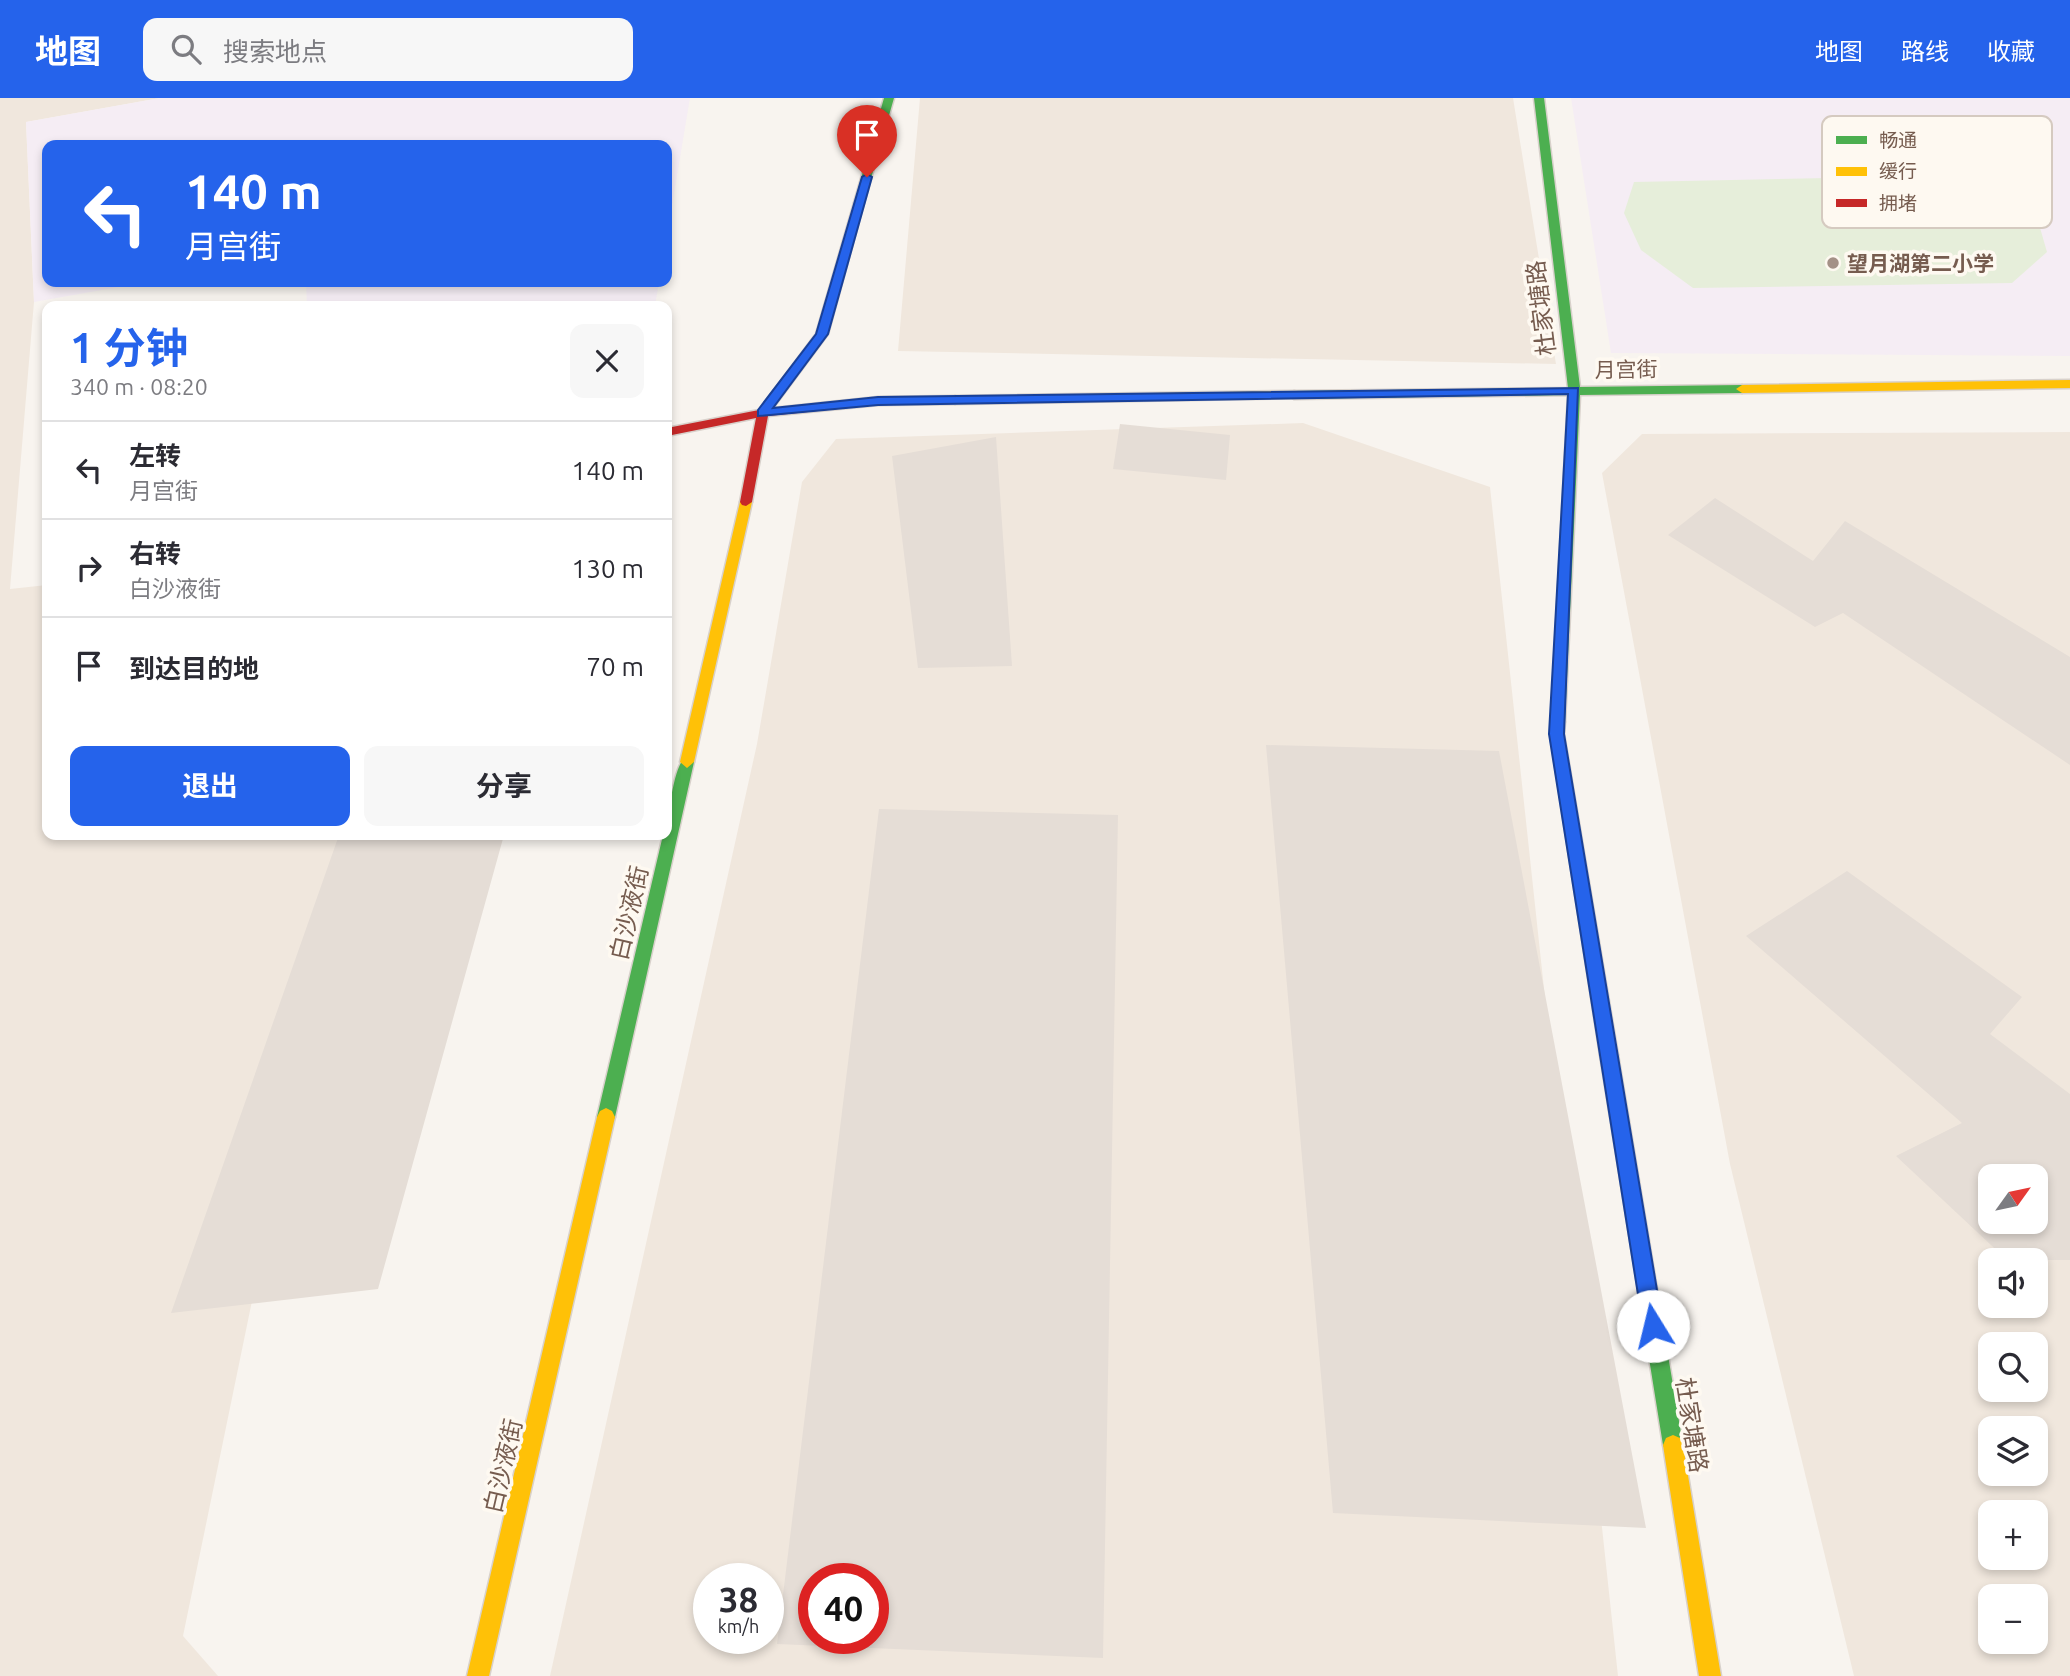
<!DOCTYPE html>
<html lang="zh">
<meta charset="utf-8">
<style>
body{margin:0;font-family:Ubuntu,"Noto Sans SC",sans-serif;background:#f7f7f7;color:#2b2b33;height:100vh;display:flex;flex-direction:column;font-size:26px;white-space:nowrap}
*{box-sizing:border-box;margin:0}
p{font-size:23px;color:#7c7c81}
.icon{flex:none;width:38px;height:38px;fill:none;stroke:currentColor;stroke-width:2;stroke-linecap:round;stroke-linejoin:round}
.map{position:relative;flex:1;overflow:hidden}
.drawer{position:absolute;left:42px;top:203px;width:630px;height:539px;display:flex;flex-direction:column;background:#fff;border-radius:14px;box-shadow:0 4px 10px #0003}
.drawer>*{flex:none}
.top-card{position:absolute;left:42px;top:42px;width:630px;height:147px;border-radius:14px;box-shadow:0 4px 10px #0003;background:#2563eb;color:#fff;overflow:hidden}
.needle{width:46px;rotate:57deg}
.controls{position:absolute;left:1978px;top:1066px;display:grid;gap:14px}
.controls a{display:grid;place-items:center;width:70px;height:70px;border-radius:14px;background:#fff;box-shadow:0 4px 10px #0003;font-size:35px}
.speed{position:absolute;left:693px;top:1465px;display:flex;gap:14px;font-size:35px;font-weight:700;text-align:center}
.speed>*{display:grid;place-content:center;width:91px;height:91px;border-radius:50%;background:#fff;box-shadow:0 4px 10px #0003;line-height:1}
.speed small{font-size:18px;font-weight:400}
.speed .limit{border:10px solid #d22;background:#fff;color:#111}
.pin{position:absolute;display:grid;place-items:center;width:60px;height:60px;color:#fff;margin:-72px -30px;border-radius:50% 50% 50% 0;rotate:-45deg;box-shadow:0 0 7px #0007}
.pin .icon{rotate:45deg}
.me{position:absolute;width:77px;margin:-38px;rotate:351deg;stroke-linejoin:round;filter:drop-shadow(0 0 5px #0008)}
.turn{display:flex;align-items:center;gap:24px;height:147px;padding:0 28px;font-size:32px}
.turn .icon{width:91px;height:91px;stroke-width:2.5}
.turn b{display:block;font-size:49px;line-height:60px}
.round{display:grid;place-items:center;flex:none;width:74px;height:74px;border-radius:14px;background:#f7f7f7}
.overview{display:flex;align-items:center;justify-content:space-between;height:119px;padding:0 28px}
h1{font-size:42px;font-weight:700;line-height:52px;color:#2563eb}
.button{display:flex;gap:14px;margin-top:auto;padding:14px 28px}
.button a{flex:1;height:80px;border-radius:14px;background:#2563eb;color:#fff;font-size:28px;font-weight:700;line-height:80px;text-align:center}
.button a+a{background:#f7f7f7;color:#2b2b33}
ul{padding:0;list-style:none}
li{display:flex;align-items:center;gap:21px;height:98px;padding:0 28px;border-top:2px solid #e1e1e2}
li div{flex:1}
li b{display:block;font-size:26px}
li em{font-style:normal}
header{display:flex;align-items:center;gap:42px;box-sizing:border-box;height:98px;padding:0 35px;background:#2563eb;color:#fff}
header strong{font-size:33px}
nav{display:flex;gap:38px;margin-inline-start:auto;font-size:24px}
.search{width:490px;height:63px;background:#f7f7f7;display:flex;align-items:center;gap:18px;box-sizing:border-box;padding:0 24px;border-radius:14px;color:#7c7c81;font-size:26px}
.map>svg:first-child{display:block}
</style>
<header>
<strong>地图</strong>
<div class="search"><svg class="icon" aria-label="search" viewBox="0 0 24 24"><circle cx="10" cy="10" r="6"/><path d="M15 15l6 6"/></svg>搜索地点</div>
<nav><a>地图</a><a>路线</a><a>收藏</a></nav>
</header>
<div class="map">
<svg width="2070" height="1578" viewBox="0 0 2070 1578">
<rect width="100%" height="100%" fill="#f8f4ef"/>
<!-- residential -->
<path fill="#f0e7dd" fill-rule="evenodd" d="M0,0H160L26,24L34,204L10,491L47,487V737H348L183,1538L218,1578H0Z
M920,0H1513L1556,266L898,253Z
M1303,325L1490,389L1618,1578H550L757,646L802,384L836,341ZM709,1480H768V1540H709ZM814,1480H873V1540H814Z
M2070,334V1578H1854L1730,1066L1602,375L1642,336ZM1990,1078H2035V1124H1990ZM1990,1162H2035V1208H1990ZM1990,1246H2035V1292H1990ZM1990,1330H2035V1376H1990ZM1990,1414H2035V1460H1990ZM1990,1498H2035V1544H1990Z"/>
<!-- education -->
<path fill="#f5edf4" d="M160,0H690L667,138V47H47V184H147L34,204L26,24Z
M1571,0H2070V258L1611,255Z
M306,184H659L655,208H307Z"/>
<!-- green -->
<path fill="#e6eeda" d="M1975,77L2036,116L2047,154L2012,185L1693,190L1641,152L1624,115L1634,84Z"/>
<!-- building -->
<path fill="#e5ddd6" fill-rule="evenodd" d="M1120,326L1230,337L1226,382L1113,371Z
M996,339L1012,568L918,570L892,358Z
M1715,400L1813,463L1845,423L2070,559V667L1843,515L1815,529L1668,437Z
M1266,647L1499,653L1646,1430L1333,1415Z
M879,711L1118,717L1103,1560L777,1546ZM814,1480H873V1540H814Z
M339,737H504L378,1191L171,1215Z
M1847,773L2022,899L1990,936L2070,996V1162H2007L1896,1058L1962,1025L1746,838ZM1990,1078H2035V1124H1990Z"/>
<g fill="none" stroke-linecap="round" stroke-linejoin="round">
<defs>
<path id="fast" d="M884,0H894L864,105L855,107L854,105Z
M1534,0H1544L1580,289L1742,287L1748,291L1742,295L1580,297L1565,624L1558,630L1551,624L1568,297L1294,301L1288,297L1294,293L1568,290Z
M687,658L694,664L615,1019L612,1025L606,1028L600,1025L597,1019L663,737H667C667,722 674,663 687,658Z
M1609,949L1615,951L1618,957L1683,1347L1680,1354L1673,1357L1666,1354L1663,1347L1600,957L1603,951Z"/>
<path id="slow" d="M2070,282V290L1742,295L1736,291L1742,287Z
M1294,293L1298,294V300L955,306L949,302L955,298Z
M746,400L752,404L694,664L687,670L680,664L740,404Z
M606,1010L612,1013L615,1019L489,1578H467L597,1019L600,1013Z
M1673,1337L1680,1340L1683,1347L1721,1578H1699L1663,1347L1666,1340Z"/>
<path id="jam" d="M859,102L864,105L828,236L773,310L878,299L955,298L961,302L955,306L878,307L768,318L752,404L746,408L742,407L740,404L756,320L667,338V330L759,312L816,236L854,105Z
M1558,618L1565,624L1564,636L1618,957L1615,963L1609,965L1603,963L1600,957L1550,636L1551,624Z"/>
</defs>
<!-- fast casing -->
<use href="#fast" stroke="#d8d1cb" stroke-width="3"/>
<!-- slow casing -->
<use href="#slow" stroke="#d8d1cb" stroke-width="3"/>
<!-- jam casing -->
<use href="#jam" stroke="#d8d1cb" stroke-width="3"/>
<!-- fast -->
<use href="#fast" fill="#4caf50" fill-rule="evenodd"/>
<!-- slow -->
<use href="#slow" fill="#ffc107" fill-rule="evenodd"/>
<!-- jam -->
<use href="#jam" fill="#c62828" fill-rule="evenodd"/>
</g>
<!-- route -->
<path fill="#2563eb" stroke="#184099" stroke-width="2" d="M867,76L872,79L828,236L773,310L878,299L1578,290L1564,636L1663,1228L1660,1235L1653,1238L1646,1235L1643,1228L1549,636L1568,296L878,307L758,318V312L816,236L862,79Z"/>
<!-- markers -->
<circle fill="#a49187" stroke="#fef9f1" stroke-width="2.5" cx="1833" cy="165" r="7"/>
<g text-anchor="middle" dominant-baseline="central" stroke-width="7" stroke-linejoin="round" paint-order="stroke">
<!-- far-poi labels -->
<g font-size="21" font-weight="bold" fill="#765c4f" stroke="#fef9f1" text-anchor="start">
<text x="1847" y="165">望月湖第二小学</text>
</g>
<!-- far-street labels -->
<g font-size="21" fill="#765c4f" stroke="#fef9f1">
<text transform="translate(1626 271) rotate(-1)">月宫街</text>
</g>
<!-- street labels -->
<g font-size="24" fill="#765c4f" stroke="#fef9f1">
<text transform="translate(1541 210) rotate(-97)">杜家塘路</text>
<text transform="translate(629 815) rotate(-77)">白沙液街</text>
<text transform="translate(1692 1327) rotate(81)">杜家塘路</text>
<text transform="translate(503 1368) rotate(-77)">白沙液街</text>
</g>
</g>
<!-- legend -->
<rect x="1822" y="18" width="230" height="112" rx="10" fill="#fef9f1" stroke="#d5cac0" stroke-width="2"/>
<rect x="1836" y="38" width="31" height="8" fill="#4caf50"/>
<rect x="1836" y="69" width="31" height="9" fill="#ffc107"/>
<rect x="1836" y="101" width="31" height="8" fill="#c62828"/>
<g font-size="19" fill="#765c4f">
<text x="1879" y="49">畅通</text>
<text x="1879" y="80">缓行</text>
<text x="1879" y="112">拥堵</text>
</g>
</svg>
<div class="controls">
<a><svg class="needle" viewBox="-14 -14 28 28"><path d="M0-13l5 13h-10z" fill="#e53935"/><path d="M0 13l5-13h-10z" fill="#7c7c81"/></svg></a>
<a><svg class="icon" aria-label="sound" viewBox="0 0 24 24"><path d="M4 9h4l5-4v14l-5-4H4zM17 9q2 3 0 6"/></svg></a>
<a><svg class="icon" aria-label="search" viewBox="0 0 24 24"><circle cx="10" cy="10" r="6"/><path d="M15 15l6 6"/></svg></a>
<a><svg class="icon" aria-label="layers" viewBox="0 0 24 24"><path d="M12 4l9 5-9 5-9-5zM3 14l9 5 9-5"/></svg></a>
<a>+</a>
<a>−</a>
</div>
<div class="speed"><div>38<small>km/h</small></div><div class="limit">40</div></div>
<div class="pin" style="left:867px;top:79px;background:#d93025"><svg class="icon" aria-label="arrive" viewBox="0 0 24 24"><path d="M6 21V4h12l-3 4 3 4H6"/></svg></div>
<svg class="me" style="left:1653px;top:1228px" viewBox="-20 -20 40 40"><circle r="19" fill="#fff"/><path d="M0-13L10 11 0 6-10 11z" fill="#2563eb"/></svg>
<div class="top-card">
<div class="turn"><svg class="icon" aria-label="left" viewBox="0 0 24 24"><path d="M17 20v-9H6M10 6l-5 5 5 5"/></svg><div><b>140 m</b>月宫街</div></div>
</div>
<section class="drawer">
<div class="overview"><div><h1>1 分钟</h1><p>340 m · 08:20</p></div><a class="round"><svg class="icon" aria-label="close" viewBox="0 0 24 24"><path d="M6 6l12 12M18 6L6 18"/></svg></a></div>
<ul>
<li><svg class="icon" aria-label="left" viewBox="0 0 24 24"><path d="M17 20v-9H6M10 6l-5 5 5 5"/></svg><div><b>左转</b><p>月宫街</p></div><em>140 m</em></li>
<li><svg class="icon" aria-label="right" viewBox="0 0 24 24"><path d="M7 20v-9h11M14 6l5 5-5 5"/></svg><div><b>右转</b><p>白沙液街</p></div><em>130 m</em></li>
<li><svg class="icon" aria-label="arrive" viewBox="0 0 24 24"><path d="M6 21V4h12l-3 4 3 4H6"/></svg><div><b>到达目的地</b></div><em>70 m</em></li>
</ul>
<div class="button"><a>退出</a><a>分享</a></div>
</section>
</div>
